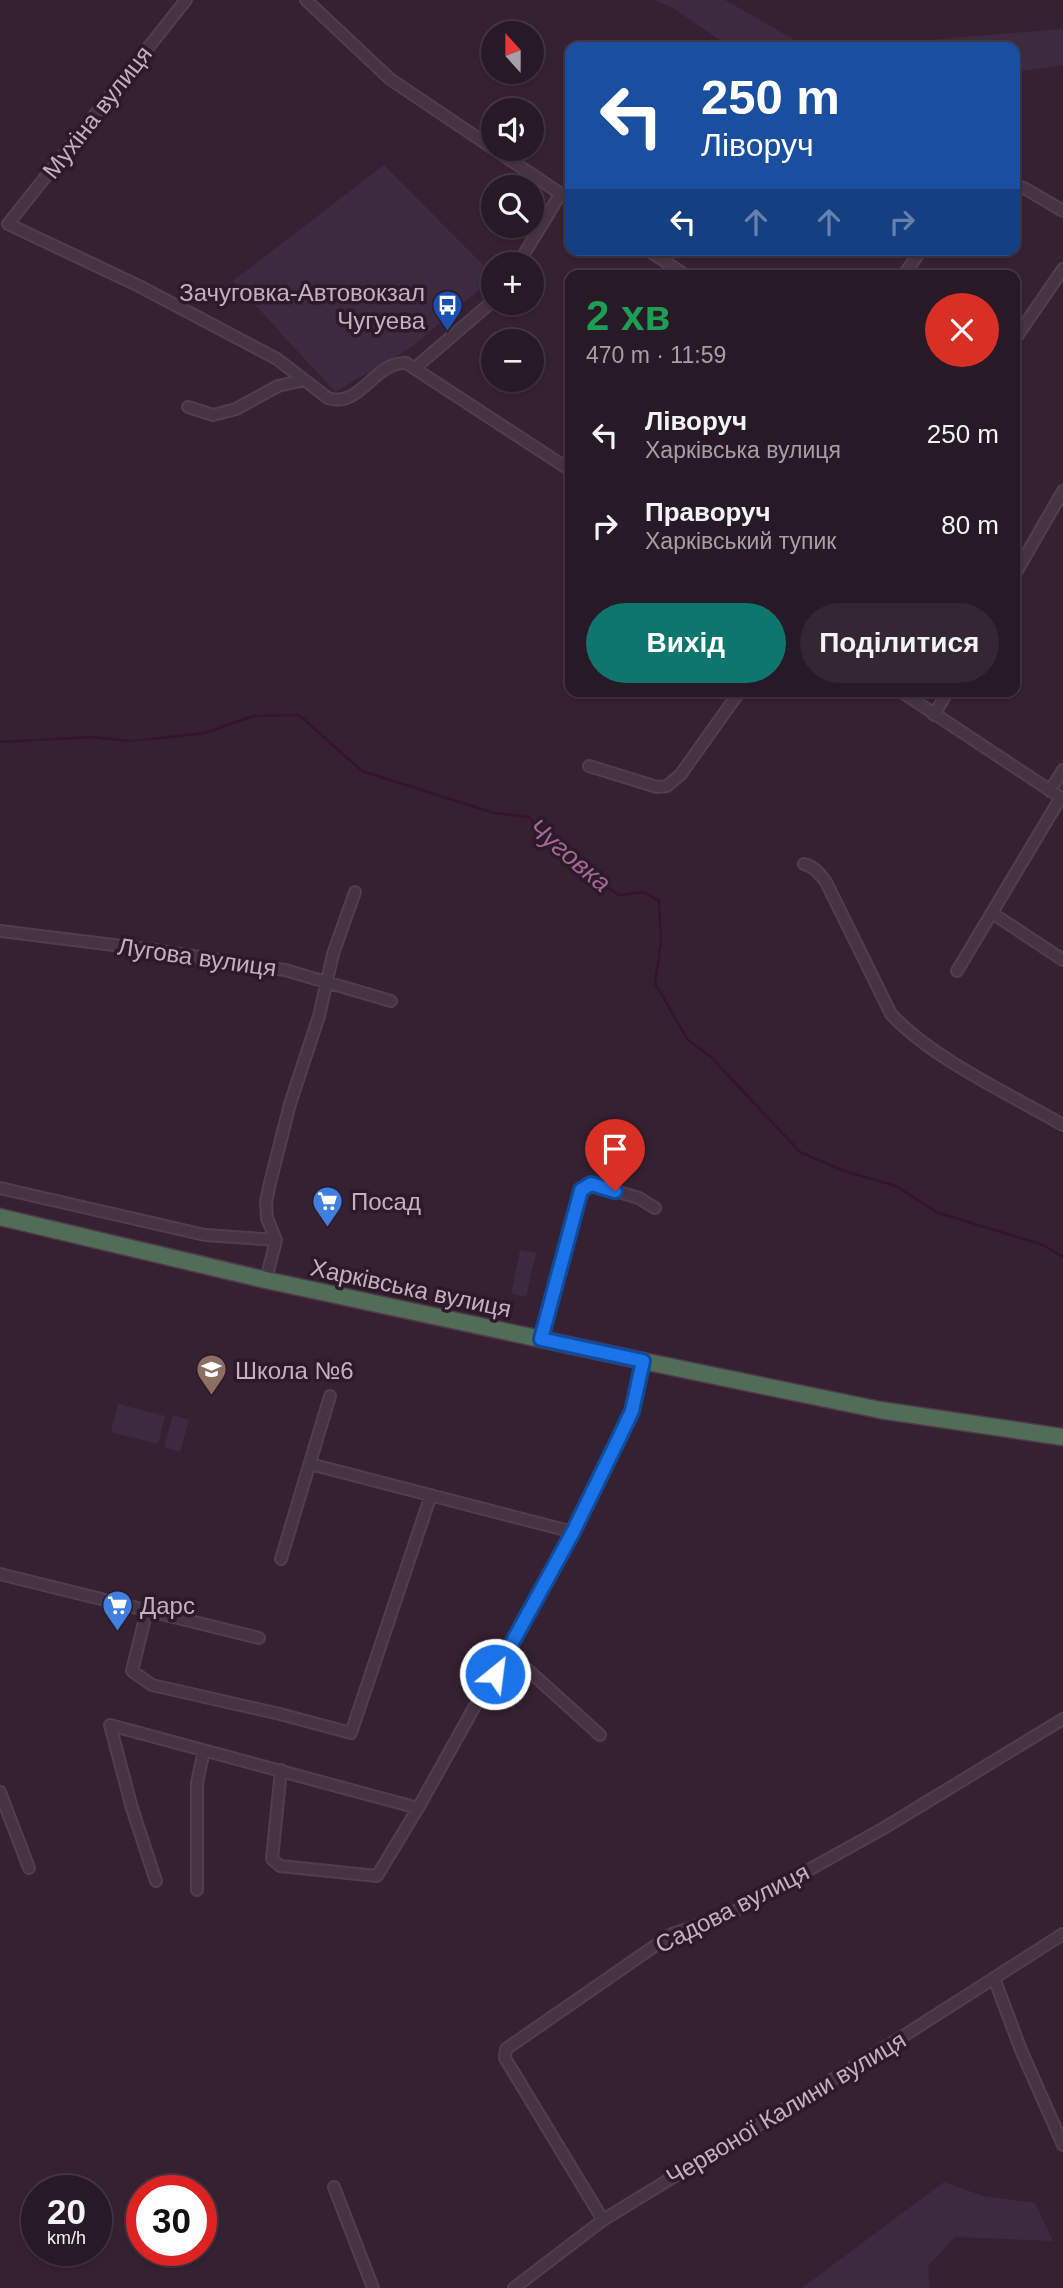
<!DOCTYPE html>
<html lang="uk">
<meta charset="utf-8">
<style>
body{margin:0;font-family:Helvetica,sans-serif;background:#342632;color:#f1f3f6;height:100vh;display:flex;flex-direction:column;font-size:26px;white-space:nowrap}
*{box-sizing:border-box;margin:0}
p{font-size:23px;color:#a5a0a7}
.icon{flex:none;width:38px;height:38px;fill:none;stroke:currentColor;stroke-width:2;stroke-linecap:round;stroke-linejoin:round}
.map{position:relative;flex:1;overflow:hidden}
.sheet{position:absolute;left:565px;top:270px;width:455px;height:427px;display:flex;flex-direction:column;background:#281926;border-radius:14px;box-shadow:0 2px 5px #0004,0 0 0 2px #443843}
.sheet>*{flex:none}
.hud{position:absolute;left:565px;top:42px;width:455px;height:214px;border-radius:14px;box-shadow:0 2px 5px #0004,0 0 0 2px #443843;background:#1a4fa0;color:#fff;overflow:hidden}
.needle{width:46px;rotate:339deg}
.buttons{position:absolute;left:481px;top:21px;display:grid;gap:14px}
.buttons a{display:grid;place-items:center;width:63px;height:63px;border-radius:50%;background:#281926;box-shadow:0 2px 5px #0004,0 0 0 2px #443843;font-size:35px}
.speed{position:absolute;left:21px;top:2175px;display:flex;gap:14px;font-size:35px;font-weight:700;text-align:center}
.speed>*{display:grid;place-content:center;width:91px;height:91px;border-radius:50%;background:#281926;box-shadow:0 2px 5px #0004,0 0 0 2px #443843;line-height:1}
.speed small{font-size:18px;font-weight:400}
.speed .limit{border:10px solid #d22;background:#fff;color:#111}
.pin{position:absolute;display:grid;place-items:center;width:60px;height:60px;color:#fff;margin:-72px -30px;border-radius:50% 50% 50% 0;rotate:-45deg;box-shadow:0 0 7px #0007}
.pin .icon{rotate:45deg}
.me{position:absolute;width:77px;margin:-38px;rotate:29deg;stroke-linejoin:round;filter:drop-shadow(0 0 5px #0008)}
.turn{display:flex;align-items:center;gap:24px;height:147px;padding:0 21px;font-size:32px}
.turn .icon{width:91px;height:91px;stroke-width:2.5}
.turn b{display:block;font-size:49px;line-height:60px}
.lanes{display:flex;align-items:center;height:66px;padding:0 21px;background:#0003;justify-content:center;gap:35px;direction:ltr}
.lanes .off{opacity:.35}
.round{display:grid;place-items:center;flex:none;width:74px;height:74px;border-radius:37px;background:#342632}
.head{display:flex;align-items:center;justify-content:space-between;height:119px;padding:0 21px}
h1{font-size:42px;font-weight:700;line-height:52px;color:#1e9e55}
.cta{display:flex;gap:14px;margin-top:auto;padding:14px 21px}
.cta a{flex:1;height:80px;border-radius:42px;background:#0f766e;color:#fff;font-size:28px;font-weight:700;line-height:80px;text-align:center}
.cta a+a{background:#342632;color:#f1f3f6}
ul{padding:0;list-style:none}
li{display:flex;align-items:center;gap:21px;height:91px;padding:0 21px}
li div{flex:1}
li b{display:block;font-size:26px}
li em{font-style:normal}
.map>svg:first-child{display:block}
</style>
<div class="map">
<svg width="1063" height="2288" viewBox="0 0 1063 2288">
<rect width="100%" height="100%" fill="#362132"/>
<!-- green -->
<path fill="#3c2b40" d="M654,0H725L807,47H730L673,8Z
M1063,27V65L1015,72V47H843L1062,29Z
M384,165L493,275V278L413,346L335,392L233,281Z
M520,1250L536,1253L526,1297L511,1294Z
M118,1404L165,1416L158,1444L111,1432Z
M173,1415L189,1420L180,1452L164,1447Z
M944,2182L983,2196L1035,2203L1053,2241L955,2237L928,2266L930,2288H802Z"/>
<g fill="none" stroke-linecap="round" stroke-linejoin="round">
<!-- stream -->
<path stroke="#33152c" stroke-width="2.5" d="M0,742L91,737L129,741L161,738L205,733L253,716L299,715L362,771L494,813L529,817L551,846L575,866L619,895L644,892L659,901L661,943L655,983L687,1039L711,1057L800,1152L844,1171L896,1186L936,1212L1043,1245L1063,1257"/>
<defs>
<path id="minor" d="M186,0L8,224L139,286L277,359L328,398C360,409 375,361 406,363L570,470
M306,0L390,79L494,149
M494,149L570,200
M1015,186L1024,188L1063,211
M648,250L685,275
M518,264L561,193
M904,275L921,250
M1015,339L1063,269
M415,368L494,300
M188,407L213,415L236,409L278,386L304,380
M1015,574L1063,491
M900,691L1063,799
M934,715L948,691
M589,766L657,787L667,786L681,774L740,691
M1050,791L1063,770
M804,864C815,867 819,873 826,882L891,1014C931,1058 1011,1095 1063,1125
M992,913L1063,960
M0,931L154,950L285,970L391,1001
M957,971L1061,797
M0,1188L205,1235L276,1240
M266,1280L276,1240L267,1218L266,1202L270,1183L290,1104L319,1016L333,954L355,892
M541,1339L581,1190L591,1184L639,1198L655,1208
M310,1464L573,1532
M281,1559L330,1396
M0,1574L259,1638
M147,1610L132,1671L152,1685L280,1714L351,1733L431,1495
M507,1651L600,1735
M281,1770L272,1859L280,1866L377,1876L418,1808L585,1509L632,1411L643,1361
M0,1792L29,1868
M156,1881L132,1808L110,1725L418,1808
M197,1890V1783L204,1750
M994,1978L1021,2050L1063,2145
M334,2187L373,2288
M603,2220L505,2058L506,2049L672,1934L726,1916L884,1828L1063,1719
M514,2288L603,2220L897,2040L1063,1934"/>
<path id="highway" d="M0,1217L266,1280L643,1361L880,1410L1063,1437"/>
</defs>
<!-- minor casing -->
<use href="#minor" stroke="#513e4c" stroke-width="14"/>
<!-- highway casing -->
<use href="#highway" stroke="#4f3c4b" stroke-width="19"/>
<!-- minor -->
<use href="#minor" stroke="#473443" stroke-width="10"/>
<!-- highway -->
<use href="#highway" stroke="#516d58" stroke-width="16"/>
</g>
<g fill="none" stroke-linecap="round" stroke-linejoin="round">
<defs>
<path id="route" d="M495,1674L573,1532L620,1436L632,1411L643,1361L541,1339L581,1190L591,1184L615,1191"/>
</defs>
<!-- route casing -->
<use href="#route" stroke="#114b97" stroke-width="18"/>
<!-- route -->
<use href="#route" stroke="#1a73e8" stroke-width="12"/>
</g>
<!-- icons -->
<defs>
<symbol id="bus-pin" viewBox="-11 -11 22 30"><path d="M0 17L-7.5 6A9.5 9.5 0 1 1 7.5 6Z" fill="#1a4fb4" stroke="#2c1a28"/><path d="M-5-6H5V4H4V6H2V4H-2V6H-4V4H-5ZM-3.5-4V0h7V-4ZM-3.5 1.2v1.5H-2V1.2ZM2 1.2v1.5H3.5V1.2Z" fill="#fff"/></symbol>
<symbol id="supermarket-pin" viewBox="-11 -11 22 30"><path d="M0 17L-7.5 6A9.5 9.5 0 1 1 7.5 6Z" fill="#3f7fe0" stroke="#2c1a28"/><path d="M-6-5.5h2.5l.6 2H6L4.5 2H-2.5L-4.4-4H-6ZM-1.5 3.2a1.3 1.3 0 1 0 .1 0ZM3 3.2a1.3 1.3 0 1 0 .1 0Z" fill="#fff"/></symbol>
<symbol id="school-pin" viewBox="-11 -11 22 30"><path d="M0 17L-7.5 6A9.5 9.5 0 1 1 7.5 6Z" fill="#8d6e63" stroke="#2c1a28"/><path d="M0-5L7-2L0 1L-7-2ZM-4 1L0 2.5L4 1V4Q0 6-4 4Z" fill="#fff"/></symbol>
</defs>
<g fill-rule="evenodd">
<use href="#bus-pin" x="430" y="288" width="35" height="47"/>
<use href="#supermarket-pin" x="310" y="1184" width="35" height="47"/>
<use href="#school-pin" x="194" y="1352" width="35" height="47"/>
<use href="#supermarket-pin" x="100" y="1588" width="35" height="47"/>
</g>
<g text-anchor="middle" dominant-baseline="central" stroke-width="7" stroke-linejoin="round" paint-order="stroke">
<!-- street labels -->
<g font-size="24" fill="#c4afbe" stroke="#2c1a28">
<text transform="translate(97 112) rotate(-52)">Мухіна вулиця</text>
<text transform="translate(197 957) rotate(8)">Лугова вулиця</text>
<text transform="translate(411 1288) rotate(12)">Харківська вулиця</text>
<text transform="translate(732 1908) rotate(-27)">Садова вулиця</text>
<text transform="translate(786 2108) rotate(-31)">Червоної Калини вулиця</text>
</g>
<!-- poi labels -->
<g font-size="24" fill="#c4afbe" stroke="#2c1a28" text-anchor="start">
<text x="425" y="292" text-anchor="end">Зачуговка-Автовокзал<tspan x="425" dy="28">Чугуева</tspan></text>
<text x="351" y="1201">Посад</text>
<text x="235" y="1370">Школа №6</text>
<text x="140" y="1605">Дарс</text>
</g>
<!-- water labels -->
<g font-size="26" font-style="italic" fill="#a26896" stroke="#2c1a28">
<text transform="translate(570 855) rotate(40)">Чуговка</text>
</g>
</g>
</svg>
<div class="buttons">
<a><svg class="needle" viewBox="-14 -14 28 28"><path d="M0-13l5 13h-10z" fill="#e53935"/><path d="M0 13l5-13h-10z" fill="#a5a0a7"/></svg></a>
<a><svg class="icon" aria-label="sound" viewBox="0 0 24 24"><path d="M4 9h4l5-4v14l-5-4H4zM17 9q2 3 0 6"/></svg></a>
<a><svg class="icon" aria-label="search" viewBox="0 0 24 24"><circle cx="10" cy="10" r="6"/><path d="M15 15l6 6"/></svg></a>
<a>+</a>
<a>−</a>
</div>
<div class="speed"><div>20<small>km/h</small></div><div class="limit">30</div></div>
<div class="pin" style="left:615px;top:1191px;background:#d93025"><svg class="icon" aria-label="arrive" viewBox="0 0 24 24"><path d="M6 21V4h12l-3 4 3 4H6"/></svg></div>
<svg class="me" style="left:495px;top:1674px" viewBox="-20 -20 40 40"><circle r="17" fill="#1a73e8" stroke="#fff" stroke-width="3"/><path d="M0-11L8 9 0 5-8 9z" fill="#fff"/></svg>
<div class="hud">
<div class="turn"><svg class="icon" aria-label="left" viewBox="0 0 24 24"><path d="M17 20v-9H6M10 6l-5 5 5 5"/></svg><div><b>250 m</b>Ліворуч</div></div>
<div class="lanes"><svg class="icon" aria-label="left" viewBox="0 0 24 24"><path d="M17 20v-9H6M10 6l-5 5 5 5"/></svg><svg class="icon off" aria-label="ahead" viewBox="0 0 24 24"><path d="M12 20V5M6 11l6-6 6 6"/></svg><svg class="icon off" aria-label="ahead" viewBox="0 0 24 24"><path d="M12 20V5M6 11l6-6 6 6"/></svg><svg class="icon off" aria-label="right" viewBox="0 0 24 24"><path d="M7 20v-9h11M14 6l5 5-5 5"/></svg></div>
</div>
<section class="sheet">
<div class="head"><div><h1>2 хв</h1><p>470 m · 11:59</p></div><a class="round" style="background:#d93025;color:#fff"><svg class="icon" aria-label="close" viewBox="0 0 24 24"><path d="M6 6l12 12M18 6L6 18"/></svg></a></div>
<ul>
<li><svg class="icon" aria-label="left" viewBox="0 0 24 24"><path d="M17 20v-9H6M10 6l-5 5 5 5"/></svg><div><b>Ліворуч</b><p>Харківська вулиця</p></div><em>250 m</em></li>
<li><svg class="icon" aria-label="right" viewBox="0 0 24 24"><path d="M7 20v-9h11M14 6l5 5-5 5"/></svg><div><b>Праворуч</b><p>Харківський тупик</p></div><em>80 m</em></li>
</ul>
<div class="cta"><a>Вихід</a><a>Поділитися</a></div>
</section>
</div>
